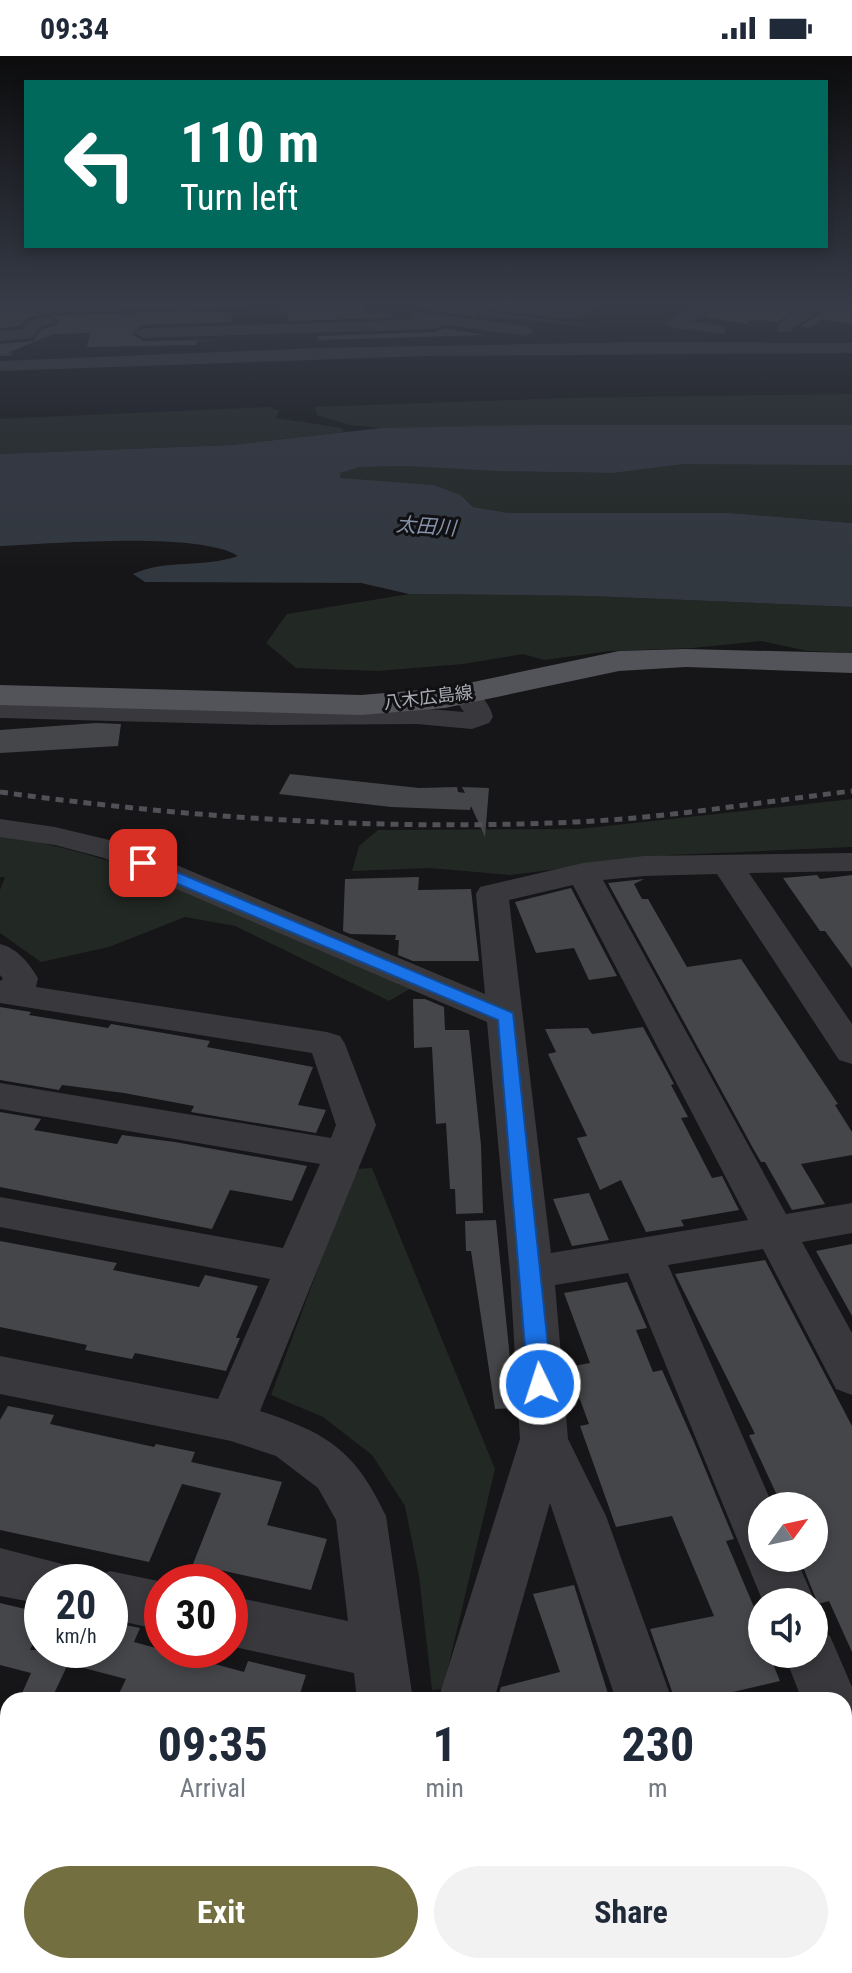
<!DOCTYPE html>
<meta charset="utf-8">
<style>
body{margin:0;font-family:"Roboto Condensed","Noto Sans JP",sans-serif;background:#f2f2f3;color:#1f2937;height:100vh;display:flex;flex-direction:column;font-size:30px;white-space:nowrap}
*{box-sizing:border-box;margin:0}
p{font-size:26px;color:#747a83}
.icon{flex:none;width:44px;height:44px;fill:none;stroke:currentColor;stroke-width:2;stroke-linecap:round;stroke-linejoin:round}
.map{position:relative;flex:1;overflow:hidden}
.drawer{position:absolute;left:0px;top:1636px;width:852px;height:282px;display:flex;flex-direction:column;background:#fff;border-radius:24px 24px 0 0;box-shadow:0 4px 12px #0003}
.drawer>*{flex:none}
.hud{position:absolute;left:24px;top:24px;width:804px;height:168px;border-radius:0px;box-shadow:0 4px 12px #0003;background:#00695c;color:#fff;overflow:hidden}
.needle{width:52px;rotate:57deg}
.buttons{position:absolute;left:748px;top:1436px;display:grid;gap:16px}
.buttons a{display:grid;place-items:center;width:80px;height:80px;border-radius:50%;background:#fff;box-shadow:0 4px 12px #0003;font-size:40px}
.speed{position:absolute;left:24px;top:1508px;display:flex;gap:16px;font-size:40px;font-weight:700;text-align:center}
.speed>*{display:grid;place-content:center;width:104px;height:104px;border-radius:50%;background:#fff;box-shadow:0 4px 12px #0003;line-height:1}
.speed small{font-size:20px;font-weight:400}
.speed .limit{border:12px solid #d22;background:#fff;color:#111}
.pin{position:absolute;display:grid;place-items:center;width:68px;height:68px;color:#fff;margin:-34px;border-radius:16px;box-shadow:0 4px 12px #0006}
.me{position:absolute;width:88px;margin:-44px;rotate:356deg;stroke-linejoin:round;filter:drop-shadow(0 0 6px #0008)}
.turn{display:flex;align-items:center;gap:28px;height:168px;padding:0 24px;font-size:36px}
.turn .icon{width:104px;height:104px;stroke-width:2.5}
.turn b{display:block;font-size:56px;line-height:68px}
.eta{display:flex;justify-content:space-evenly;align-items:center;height:136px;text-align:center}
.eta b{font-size:48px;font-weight:700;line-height:56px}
.button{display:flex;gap:16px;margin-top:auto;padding:16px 24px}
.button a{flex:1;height:92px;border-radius:48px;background:#736f40;color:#fff;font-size:32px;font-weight:700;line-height:92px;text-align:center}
.button a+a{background:#f2f2f3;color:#1f2937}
.status{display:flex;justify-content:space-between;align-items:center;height:56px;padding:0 40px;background:#fff;direction:ltr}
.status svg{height:22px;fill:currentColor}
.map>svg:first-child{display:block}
</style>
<div class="status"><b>09:34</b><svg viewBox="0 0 49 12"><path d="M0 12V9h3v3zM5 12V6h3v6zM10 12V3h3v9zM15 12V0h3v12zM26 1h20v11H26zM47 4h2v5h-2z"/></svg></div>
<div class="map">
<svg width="852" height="1917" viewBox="0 0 852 1917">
<rect width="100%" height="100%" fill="#161517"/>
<!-- green -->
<path fill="#222824" d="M852,338V369L381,372L350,369L317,359L315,351L568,342Z
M269,351L279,355L276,362L342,372L344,376L232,389L0,398V363Z
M768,407L852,409V467L730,457H509L473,451L461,439L340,422L339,417L360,411L406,410L494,415L613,417L684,408Z
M409,538L589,540L852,551V597L808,595L761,585L693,592L610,595L544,604L523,598L463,608L378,615L296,612L266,587L287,558Z
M852,743V791L671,799L510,819L430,812L352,815L359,790L378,774L579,773Z
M0,779C145,802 279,873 413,931L389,945L235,870L185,861L109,891L41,906L0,877V834L5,821H0Z
M372,1112L495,1413L443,1633L432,1634L419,1520L405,1450L372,1399L323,1361L271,1339L355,1113Z"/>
<!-- water -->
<path fill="#323840" d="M396,245H418L600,271L503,262Z
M537,369H852V409L684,408L613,417L494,415L406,410L360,411L340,417V422L433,429L461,439L473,451L509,457H730L852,467V551L589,540L409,538L361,527L145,526L133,518C165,503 205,512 238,500C197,475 53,488 0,490V398L232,389L381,372Z
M128,1910H272L298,1917H125Z"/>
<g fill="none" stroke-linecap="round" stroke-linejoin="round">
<!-- stream -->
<path stroke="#323840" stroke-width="4" d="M0,298H10"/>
</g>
<!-- building -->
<path fill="#454649" d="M31,245H37L29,253L39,260L27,262L20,270L0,272V249Z
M427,245H470L476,260L427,254Z
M727,245H810L777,266L755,263L746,268L703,261Z
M840,245H852V268L823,263L808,272L801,270Z
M322,247V250L357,249L363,251L365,258L389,257L390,260L409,261L288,265L286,248Z
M186,255L232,257L231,266L143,269L132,278L143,285L228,284L197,285L196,289L87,291L90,277L53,278L0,300V288L33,285L41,274L56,269L58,265L50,260Z
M445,272L484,279L318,284V280L434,276Z
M96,667L121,668L118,690L0,697V674Z
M290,718L419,732L457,731L458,736L465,737L462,731L489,732L485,781L471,750L470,754L391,751L279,738Z
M817,819L820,823L852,819V912L825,875H820L783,822Z
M419,821L418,834L471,833L479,905H413L398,899L399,884H395L396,879L350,878L343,875L345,823Z
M644,823L634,828L642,843H648L687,911L741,903L838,1048L835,1049L852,1076V1099L801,1108L825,1148L792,1154L765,1106H761L754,1094L608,827Z
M571,832L617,920L589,924L574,892L536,897L515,846Z
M413,943H425L444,951L445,974H469L481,1089L483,1157L456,1158L455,1133H450L446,1067L436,1068L432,991L414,992Z
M0,951L31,956L29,959L108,972L111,968L210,985L207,991L313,1011L298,1049L326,1054L316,1077L191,1056L194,1050L124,1037L62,1029L59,1034L0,1024Z
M643,971L674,1028L671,1029L688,1061L681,1062L712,1122L722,1120L739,1154L681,1164L684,1170L646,1176L621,1124L600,1134L577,1082L587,1080L548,998L556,996L545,973L588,972L592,978Z
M0,1056L41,1063L34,1074L117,1088L122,1079L175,1086L307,1110L292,1145L230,1134L212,1173L0,1131Z
M589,1137L609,1184L572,1190L553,1143Z
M496,1164L515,1352L495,1353L471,1195H466L465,1165Z
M0,1185L117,1207L113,1214L199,1231L205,1219L258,1230L236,1282H240L226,1315L135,1297L132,1303L85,1294L87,1289L0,1271Z
M852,1188V1260L816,1195Z
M765,1204L852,1370V1596L829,1545L818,1548L801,1506L814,1503V1450H782L749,1379L755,1378L675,1218Z
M627,1226L647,1272L636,1274L653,1316L662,1314L694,1386L734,1483L726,1485L759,1563L754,1564L762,1582V1598H769L780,1625L720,1639L722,1644H675L650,1573L714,1560L672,1460L616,1471L580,1370L589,1368L568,1311L590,1307L564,1237Z
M8,1350L54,1359L50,1368L154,1391L156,1388L195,1396L191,1406L282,1426L267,1469L327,1483L311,1534L193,1508L221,1437L182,1428L149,1506L0,1474V1364Z
M574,1529L610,1644H497L501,1631L560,1616L533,1538Z
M0,1547L42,1557V1568L30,1594H110V1566L140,1572L134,1586L244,1616L248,1605L306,1619L298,1644H116L126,1623L68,1608L51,1644H19L31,1617L0,1609Z"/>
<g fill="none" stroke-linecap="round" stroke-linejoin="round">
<!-- path -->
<path stroke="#3d3e42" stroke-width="2" stroke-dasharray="2 3" stroke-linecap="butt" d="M370,245L388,250"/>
<!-- minor -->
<path fill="#39393d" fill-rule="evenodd" d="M95,245H254L246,250L40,257L32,252L40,247Z
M488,245L570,253L586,245H608L572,263L493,254L485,249Z
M703,245H724L690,265L724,270L726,274L724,278L673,272L665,267Z
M817,245H837L794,271L791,276H779L777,273L780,266Z
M418,256L526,270L534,275L526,280L445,269L434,273L143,282L135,277L143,272L412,264V258Z
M47,261L55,266L39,272L33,282L0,285V275L22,273L28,265Z
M639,286L852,287V297L426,300L0,315V305L319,292Z
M464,630C477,633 490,647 493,661L489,667L472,673L417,668L270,669L0,662V646L270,653L417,652L464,656L451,638L454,632Z
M0,763L55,771L126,788L485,938L476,838L480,831L583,807L644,800L852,797V815L749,817L852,968V1008L839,1004L717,818L644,820L603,824L786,1158L852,1147V1177L802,1186L852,1277V1339L836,1333L763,1193L668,1209L773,1450H762V1502H796L815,1546L814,1549V1546H763L628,1217L555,1229L568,1383L606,1460L672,1644H616L550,1447L494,1644H438L520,1383L510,1217L487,966L104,802L55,789L0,781ZM573,829L748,1164L551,1197L509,844Z
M0,888C17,892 29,907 38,922L36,931L327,976L340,980L345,988L376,1069L260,1355C327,1377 355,1394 386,1460L413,1644H357L354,1617L230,1590V1540L348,1565L336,1464L318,1432L276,1400L231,1385L0,1338V1300L218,1343L270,1223L0,1171V1141L283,1192L320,1108L0,1053V1027L331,1082L336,1069L312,997L0,947V925L3,923L0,919Z
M0,1492L66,1509L74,1526H42V1548L0,1540Z
M110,1515L163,1526L162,1574L110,1563V1526H90L91,1522Z
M814,1574L830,1580L852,1631V1723L844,1720V1644H802L784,1598H814Z
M0,1716L8,1718V1776L0,1774Z
M844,1793H852V1853H844Z
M362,1910H426L425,1917H361Z"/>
<!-- major -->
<path fill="#53545a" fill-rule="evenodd" d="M686,593L852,597V617L686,611L619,615L445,652L361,659L0,649V629L361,639L445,632L619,595Z"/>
<!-- rail -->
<path stroke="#505156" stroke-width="5" stroke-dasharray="8 6" stroke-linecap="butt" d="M0,736C190,762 383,775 575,766C668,762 760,746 852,735"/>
</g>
<!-- sky -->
<linearGradient id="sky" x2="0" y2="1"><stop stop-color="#0c0c0d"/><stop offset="0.48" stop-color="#363b47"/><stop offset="1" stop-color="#363b47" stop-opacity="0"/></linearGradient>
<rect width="852" height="514" fill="url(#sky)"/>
<!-- route -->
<path fill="#1a73e8" stroke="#114b97" stroke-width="2" d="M143,802L513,957L552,1328L549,1335L540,1338L532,1335L528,1328L498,964L138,811L135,807Z"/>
<g text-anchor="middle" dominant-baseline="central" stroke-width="6" stroke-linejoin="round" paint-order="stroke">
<!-- far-street labels -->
<g font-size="18" fill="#a9abb5" stroke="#111012">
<text transform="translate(428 641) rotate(-7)">八木広島線</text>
</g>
<!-- far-water labels -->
<g font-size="20" font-style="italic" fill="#8492ac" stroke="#111012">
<text transform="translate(426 470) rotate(4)">太田川</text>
</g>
</g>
</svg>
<div class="buttons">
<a><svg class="needle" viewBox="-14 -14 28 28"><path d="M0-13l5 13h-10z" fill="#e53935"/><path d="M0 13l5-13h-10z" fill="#747a83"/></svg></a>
<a><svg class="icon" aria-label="sound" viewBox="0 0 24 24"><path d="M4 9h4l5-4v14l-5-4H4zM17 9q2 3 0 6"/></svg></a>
</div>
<div class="speed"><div>20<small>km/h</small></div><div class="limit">30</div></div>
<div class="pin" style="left:143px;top:807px;background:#d93025"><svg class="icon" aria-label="arrive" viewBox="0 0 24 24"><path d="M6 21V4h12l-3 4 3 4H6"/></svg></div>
<svg class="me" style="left:540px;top:1328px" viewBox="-20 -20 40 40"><circle r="17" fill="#1a73e8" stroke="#fff" stroke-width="3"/><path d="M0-11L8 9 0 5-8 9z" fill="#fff"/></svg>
<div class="hud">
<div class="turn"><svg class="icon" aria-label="left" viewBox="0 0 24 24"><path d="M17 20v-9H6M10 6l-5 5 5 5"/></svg><div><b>110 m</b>Turn left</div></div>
</div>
<section class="drawer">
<div class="eta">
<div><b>09:35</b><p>Arrival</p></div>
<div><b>1</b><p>min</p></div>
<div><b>230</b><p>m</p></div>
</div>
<div class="button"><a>Exit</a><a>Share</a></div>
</section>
</div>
